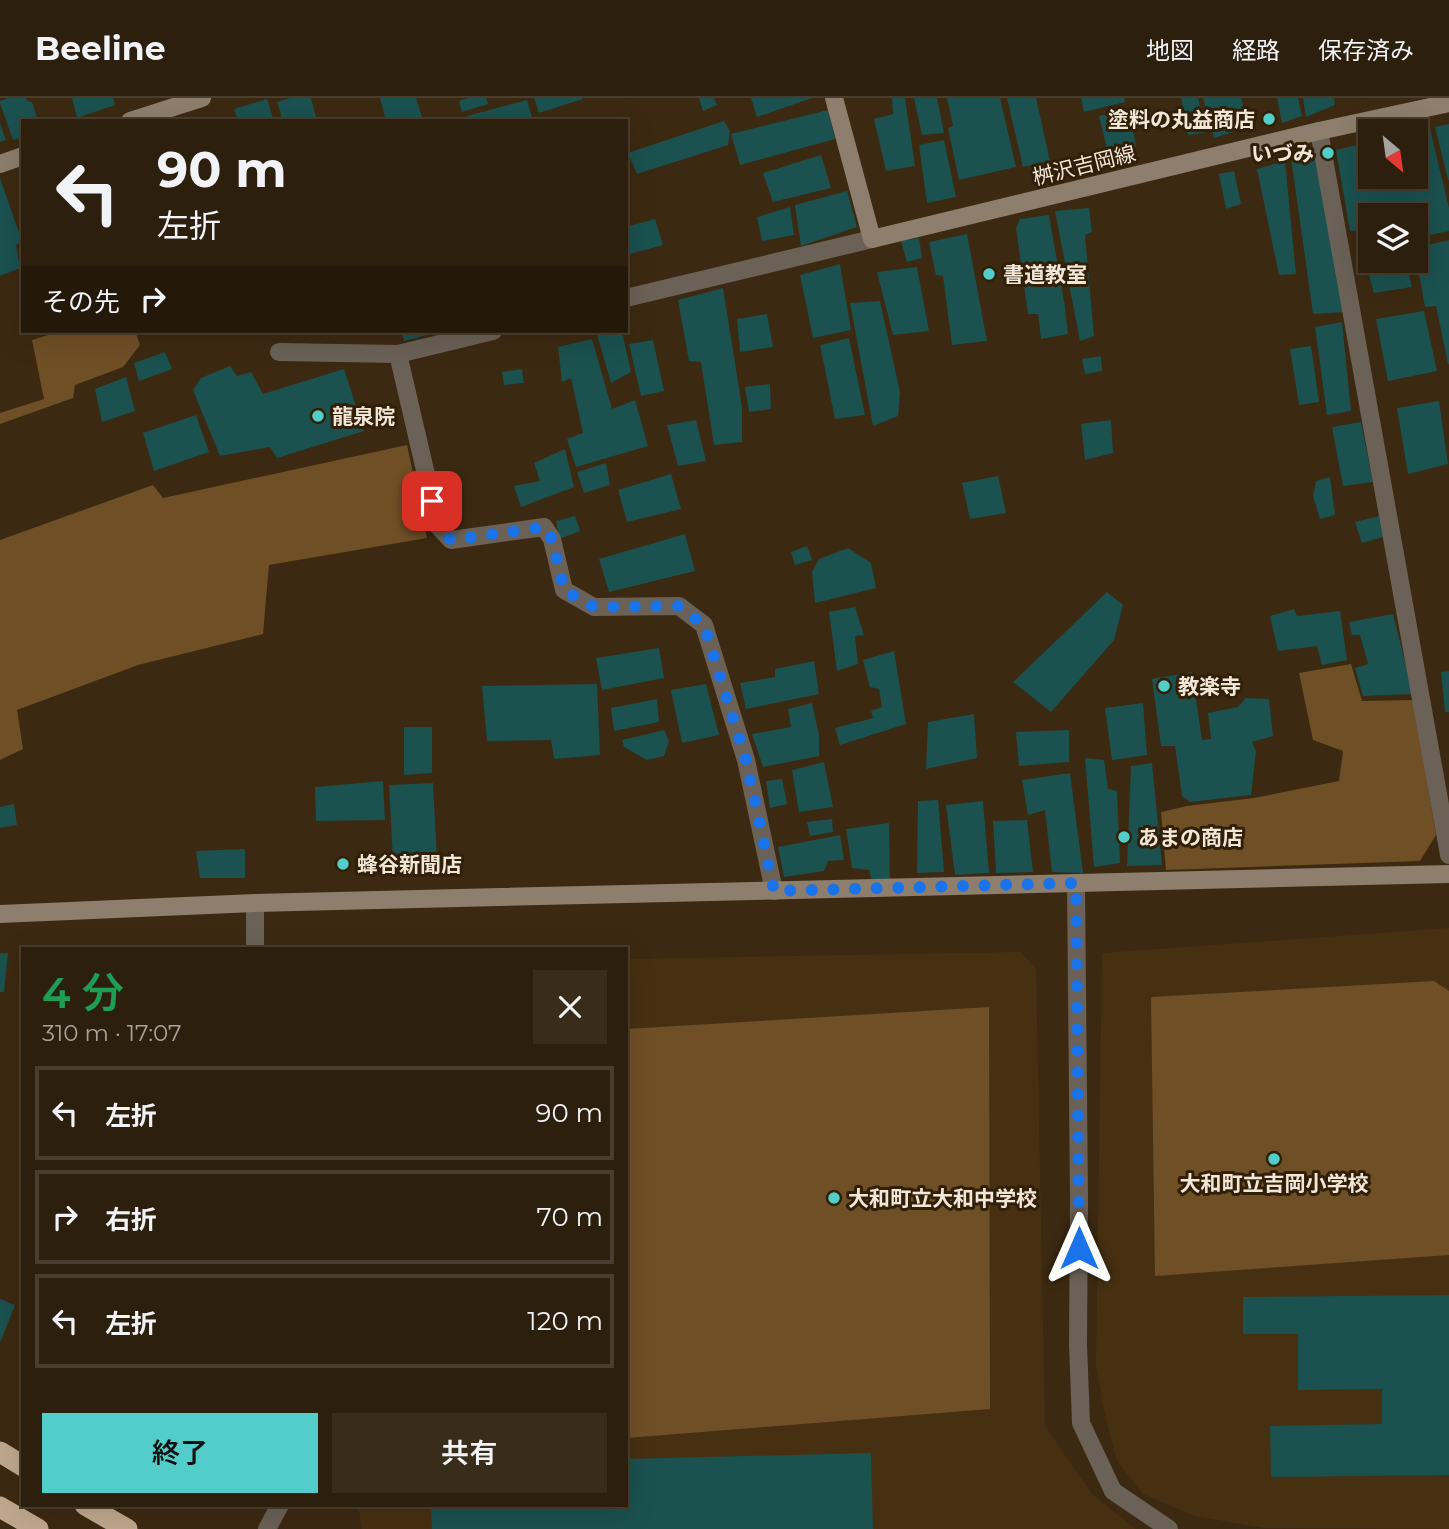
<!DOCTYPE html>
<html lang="ja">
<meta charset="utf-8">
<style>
body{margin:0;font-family:Montserrat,"Noto Sans JP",sans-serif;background:#392c1b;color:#f1f3f6;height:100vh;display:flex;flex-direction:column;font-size:26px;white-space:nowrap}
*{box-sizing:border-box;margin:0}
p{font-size:23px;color:#a7a29d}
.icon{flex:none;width:38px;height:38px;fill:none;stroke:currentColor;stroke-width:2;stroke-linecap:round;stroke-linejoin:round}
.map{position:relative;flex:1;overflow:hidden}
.details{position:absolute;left:21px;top:849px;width:607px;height:560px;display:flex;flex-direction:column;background:#2d1f0d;border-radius:0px;box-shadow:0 7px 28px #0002,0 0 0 2px #483d2e}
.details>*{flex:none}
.hud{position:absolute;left:21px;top:21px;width:607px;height:214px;border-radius:0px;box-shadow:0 7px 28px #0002,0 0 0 2px #483d2e;background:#2d1f0d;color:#f1f3f6;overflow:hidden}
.needle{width:46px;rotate:151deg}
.controls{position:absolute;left:1358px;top:21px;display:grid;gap:14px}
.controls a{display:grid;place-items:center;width:70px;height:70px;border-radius:0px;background:#2d1f0d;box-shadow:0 7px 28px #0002,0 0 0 2px #483d2e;font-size:35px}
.pin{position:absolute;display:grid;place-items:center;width:60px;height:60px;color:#fff;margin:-30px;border-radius:14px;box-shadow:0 4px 10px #0006}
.me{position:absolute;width:77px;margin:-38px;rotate:0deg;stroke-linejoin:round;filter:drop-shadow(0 0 5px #0008)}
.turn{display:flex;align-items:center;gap:24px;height:147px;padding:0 21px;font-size:32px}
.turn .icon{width:91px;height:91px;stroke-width:2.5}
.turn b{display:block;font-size:49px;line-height:60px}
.then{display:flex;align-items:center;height:66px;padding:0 21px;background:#0003;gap:14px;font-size:26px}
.round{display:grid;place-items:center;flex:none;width:74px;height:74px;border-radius:0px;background:#392c1b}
.overview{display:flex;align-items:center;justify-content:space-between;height:119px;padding:0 21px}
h1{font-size:42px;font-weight:600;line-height:52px;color:#1e9e55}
.cta{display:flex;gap:14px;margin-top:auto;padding:14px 21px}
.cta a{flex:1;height:80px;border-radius:0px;background:#53cdc9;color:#111;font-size:28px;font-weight:600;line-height:80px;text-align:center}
.cta a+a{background:#392c1b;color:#f1f3f6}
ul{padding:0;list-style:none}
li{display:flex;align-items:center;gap:21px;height:94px;margin:0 14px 10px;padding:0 7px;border:4px solid #483d2e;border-radius:0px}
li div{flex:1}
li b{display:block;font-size:26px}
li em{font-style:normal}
header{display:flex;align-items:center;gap:42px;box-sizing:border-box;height:98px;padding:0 35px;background:#2d1f0d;border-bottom:2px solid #483d2e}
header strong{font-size:33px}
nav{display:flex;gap:38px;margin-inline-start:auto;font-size:24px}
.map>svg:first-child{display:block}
</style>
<header>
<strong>Beeline</strong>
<nav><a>地図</a><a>経路</a><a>保存済み</a></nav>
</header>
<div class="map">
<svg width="1449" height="1431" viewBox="0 0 1449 1431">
<rect width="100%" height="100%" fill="#3c2911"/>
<!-- built -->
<path fill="#473011" d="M1449,830V1431L1264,1430L1194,1418L1143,1396L1117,1363L1106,1322L1096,1267L1102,855Z
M1021,854L1036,871L1045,1328L1092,1396L1136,1431H362L358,1407H626L627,861Z"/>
<!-- green -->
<path fill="#6f4f26" d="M61,233H135L140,247L123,269L75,287L73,300L0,326V315L44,301L32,242Z
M407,347L427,440L269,467L263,536L138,567L17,612L23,651L0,662V442L153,387L163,400Z
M1351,566L1362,603L1413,602L1436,737L1420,763L1166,772L1161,714L1187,708L1254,700L1339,683L1343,653L1313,642L1299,575Z
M1434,883L1449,893V1157L1155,1178L1151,899Z
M989,909L990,1311L627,1340V931Z"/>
<!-- building -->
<path fill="#1b514f" d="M8,0H26L28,3L32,4L38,23H23V39L13,42L0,5V3Z
M72,0H113L115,7L77,20Z
M290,0H311L317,23H283L277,4Z
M380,0H416L422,19L414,23H386Z
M468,0H486L488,6L462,14L459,3Z
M534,0H583V1L539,15Z
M699,0H714L717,7L703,13Z
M751,0H812L757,19Z
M892,0H905L915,68L886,73L874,21L893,16Z
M914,0H937L944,35L922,37Z
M947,0H1000L1016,69L959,82L948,30L953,28Z
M1007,0H1036L1050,63L1023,69Z
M1081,0H1124L1125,4L1084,14Z
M1181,0H1198L1207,34L1188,37Z
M1203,0H1241L1248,29L1214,40Z
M1277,0H1298L1302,18L1282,25Z
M1303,0H1334L1335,7L1306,19Z
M267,1L274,23H238L234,11Z
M527,2L533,23H469L467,18Z
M1129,11L1136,49L1108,55L1099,18Z
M828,12L835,41L740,67L731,36Z
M724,23L730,33L728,47L637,76L628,55Z
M0,25L6,42L0,44Z
M1449,26V82H1448L1435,29Z
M1430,31L1449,110V133L1416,140V117H1370V131L1350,133L1336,52L1370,44V79H1416V34Z
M944,42L956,99L927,105L919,47Z
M1318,52L1345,214L1313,216L1291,60Z
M821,57L831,90L773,104L763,75Z
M1285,63L1296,176L1279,177L1257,71Z
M1234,73L1241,106L1226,111L1219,76Z
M0,80L22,143L16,147L20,170L0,178Z
M847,93L857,129L801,148L795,107Z
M790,109L794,137L762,143L757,119Z
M1089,110L1092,134L1085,137L1094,238L1080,243L1055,113Z
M1049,117L1065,209L1068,236L1041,241L1038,216H1028L1016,130L1020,121Z
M655,121L663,147L626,157V129Z
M967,136L987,243L952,247L943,178L936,177L929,144Z
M919,140L922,160L907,164L901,143Z
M1449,142V266H1448L1436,208L1425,209L1416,158V150Z
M1363,155H1370V163H1406L1412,189L1374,195Z
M840,166L851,232L813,240L800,177Z
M917,169L929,233L893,237L877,174Z
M723,190L742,309V344L714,347L701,264L689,263L678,202Z
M880,203L900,294L898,318L873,328L850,205Z
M1424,213L1437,273L1388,283L1376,221Z
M767,216L773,249L740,254L737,221Z
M1342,224L1351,313L1327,317L1315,229Z
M402,233H438V234L404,243Z
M596,233H622L631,274L611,285Z
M849,240L865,317L835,321L820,247Z
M592,241L612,311L635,302L648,348L576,369L567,341L583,335L571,280L562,284L558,249Z
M653,242L664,293L641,298L629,246Z
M1311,248L1319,304L1299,307L1290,251Z
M165,254L172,271L139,283L134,265Z
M1101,258L1102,273L1085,276L1082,261Z
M230,268L237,278L251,274L263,296L344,271L364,333L277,360L270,349L220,358L193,292L201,280Z
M522,271L524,285L504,287L502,274Z
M126,279L135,313L102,324L95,291Z
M770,286L771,311L749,314L745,289Z
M1439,303L1448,366L1408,376L1397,310Z
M196,317L209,354L154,373L143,335Z
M696,322L706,363L678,368L667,327Z
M1111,322L1113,355L1085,362L1081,326Z
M1361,324L1373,384L1343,388L1332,329Z
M565,351L574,389L521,409L514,388L540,383L534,365Z
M606,365L610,387L584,395L577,374Z
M671,376L681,411L627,424L618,392Z
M998,378L1006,415L970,421L962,385Z
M1330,379L1335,417L1320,421L1313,398L1316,383Z
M575,418L580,433L559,441L556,423Z
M1379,418L1383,439L1362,445L1355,424Z
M685,436L695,473L609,494L599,461Z
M807,448L812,462L795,467L791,454Z
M848,450L871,465L876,490L815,505L812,474L819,461Z
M1107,494L1123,507L1114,542L1051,614L1013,584Z
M855,509L864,537L855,538L858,566L837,573L829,514Z
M1294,511L1297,518L1340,513L1347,562L1322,567L1317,548L1278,553L1270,518Z
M1393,516L1413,596L1363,598L1355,570L1368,566L1360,537H1352L1349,524Z
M659,550L664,580L602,592L596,560Z
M894,553L906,626L840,647L835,630L873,620L871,613L882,609L879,591L870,589L863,562Z
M814,563L819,596L746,611L740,585L775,579V571Z
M1449,573V614H1445L1441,574Z
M1192,574L1202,642L1211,641L1208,615L1238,609L1246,600L1269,601L1273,638L1252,644L1256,653L1251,697L1190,704L1182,698L1175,648H1161L1152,581Z
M597,586L600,657L554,661L551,642L487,643L482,588Z
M706,586L719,637L682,645L671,592Z
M657,601L659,624L614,633L611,610Z
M812,605L819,637V658L763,669L752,636L791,629L788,611Z
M1143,605L1147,657L1112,662L1105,610Z
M974,616L977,660L926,671L928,624Z
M404,629H432V675L404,677Z
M664,632L669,643L664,658L647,662L624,649L622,642Z
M1069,632V664L1019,668L1016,634Z
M1085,660L1104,662L1108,691L1117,693L1120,765L1094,769Z
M824,664L833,709L799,714L792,672Z
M1152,665L1162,767L1127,768L1131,668Z
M1070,675L1083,775L1052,774L1045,712L1028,717L1022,682Z
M782,681L787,706L770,710L766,683Z
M383,683L385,722L316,723L315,689Z
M433,685L437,760L393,761L389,687Z
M938,702L944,774L917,775L918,703Z
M983,703L989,775L955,777L946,707Z
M14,706L17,727L0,730V709Z
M832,721L833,734L810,738L807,724Z
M1027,722L1033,774L996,775L993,723Z
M889,725L890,784L873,786L869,772L852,770L846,731Z
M840,737L844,762L828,763L824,773L784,779L778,749Z
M245,751V780H200L196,753Z
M0,855H8L4,894H0Z
M1449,1197V1377L1271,1379L1270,1328L1382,1326V1291L1298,1292V1236H1243V1199Z
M0,1201L15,1207L0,1245Z
M871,1355L873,1431H432L431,1407H626V1361Z"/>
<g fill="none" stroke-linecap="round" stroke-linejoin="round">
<!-- street -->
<path stroke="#6b6156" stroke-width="18" d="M1319,33L1449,757
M626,200L872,141
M279,254L398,256L493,233
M398,256L438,428L451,442L544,429L552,441L564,492L594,509L679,508L704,527L746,662L774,793
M1076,785L1079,1102L1078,1247L1081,1325L1113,1393L1169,1431
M255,850V805
M267,1431L280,1407"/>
<!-- secondary -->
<path stroke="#8d7e6d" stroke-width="18" d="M834,0L872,141L1319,33L1449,5
M130,23L202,0
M0,66L23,58
M0,816L255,805L1449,776"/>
<!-- highway -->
<path stroke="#bfa88d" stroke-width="21" d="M0,1354L23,1368
M85,1407L127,1431
M0,1409L38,1431"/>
</g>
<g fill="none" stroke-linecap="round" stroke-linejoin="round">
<!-- route -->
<path stroke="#1a73e8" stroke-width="12" stroke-dasharray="0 21.6" d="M432,403L438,428L451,442L544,429L552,441L564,492L594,509L679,508L704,527L746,662L774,793L1076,785L1079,1150"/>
</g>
<!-- markers -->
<g fill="#53cdc9" stroke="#311f07" stroke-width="2.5">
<circle cx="1269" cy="21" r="7"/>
<circle cx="1328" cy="55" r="7"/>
<circle cx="989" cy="176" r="7"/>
<circle cx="318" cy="318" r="7"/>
<circle cx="1164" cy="588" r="7"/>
<circle cx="1124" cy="739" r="7"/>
<circle cx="343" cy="766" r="7"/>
<circle cx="1274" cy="1061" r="7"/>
<circle cx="834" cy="1100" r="7"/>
</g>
<g text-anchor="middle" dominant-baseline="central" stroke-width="6" stroke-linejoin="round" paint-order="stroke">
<!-- poi labels -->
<g font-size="21" font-weight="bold" fill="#f2e6d8" stroke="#311f07" text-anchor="start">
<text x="1255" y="21" text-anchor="end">塗料の丸益商店</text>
<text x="1314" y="55" text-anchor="end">いづみ</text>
<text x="1003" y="176">書道教室</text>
<text x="332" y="318">龍泉院</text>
<text x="1178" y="588">教楽寺</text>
<text x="1138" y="739">あまの商店</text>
<text x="357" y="766">蜂谷新聞店</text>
<text x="1274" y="1085" text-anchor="middle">大和町立吉岡小学校</text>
<text x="848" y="1100">大和町立大和中学校</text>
</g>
<!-- street labels -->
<g font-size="21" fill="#f2e6d8" stroke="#311f07">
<text transform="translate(1084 67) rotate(-14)">桝沢吉岡線</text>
</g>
</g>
</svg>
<div class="controls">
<a><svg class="needle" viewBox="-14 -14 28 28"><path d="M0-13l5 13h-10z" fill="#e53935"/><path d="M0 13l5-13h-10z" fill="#a7a29d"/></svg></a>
<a><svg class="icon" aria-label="layers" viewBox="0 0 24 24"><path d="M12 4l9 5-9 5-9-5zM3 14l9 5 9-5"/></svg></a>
</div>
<div class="pin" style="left:432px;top:403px;background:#d93025"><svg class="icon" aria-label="arrive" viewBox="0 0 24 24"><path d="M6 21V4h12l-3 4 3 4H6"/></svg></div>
<svg class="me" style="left:1079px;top:1150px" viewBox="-20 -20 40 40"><path d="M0-17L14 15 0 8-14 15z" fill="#1a73e8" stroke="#fff" stroke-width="4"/></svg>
<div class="hud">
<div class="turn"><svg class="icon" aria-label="left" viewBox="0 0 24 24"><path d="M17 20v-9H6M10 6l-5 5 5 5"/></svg><div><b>90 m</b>左折</div></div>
<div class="then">その先<svg class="icon" aria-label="right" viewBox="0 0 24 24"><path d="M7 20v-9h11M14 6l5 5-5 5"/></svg></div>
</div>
<section class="details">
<div class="overview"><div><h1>4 分</h1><p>310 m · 17:07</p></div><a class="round"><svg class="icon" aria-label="close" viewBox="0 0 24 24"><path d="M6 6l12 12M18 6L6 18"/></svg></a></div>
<ul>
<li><svg class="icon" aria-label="left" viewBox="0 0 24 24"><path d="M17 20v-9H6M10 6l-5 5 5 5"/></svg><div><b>左折</b></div><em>90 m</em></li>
<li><svg class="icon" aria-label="right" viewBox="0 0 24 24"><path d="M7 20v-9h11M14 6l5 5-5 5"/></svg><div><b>右折</b></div><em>70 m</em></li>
<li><svg class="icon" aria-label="left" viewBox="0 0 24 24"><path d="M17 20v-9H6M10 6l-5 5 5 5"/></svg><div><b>左折</b></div><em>120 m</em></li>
</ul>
<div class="cta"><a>終了</a><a>共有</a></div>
</section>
</div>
